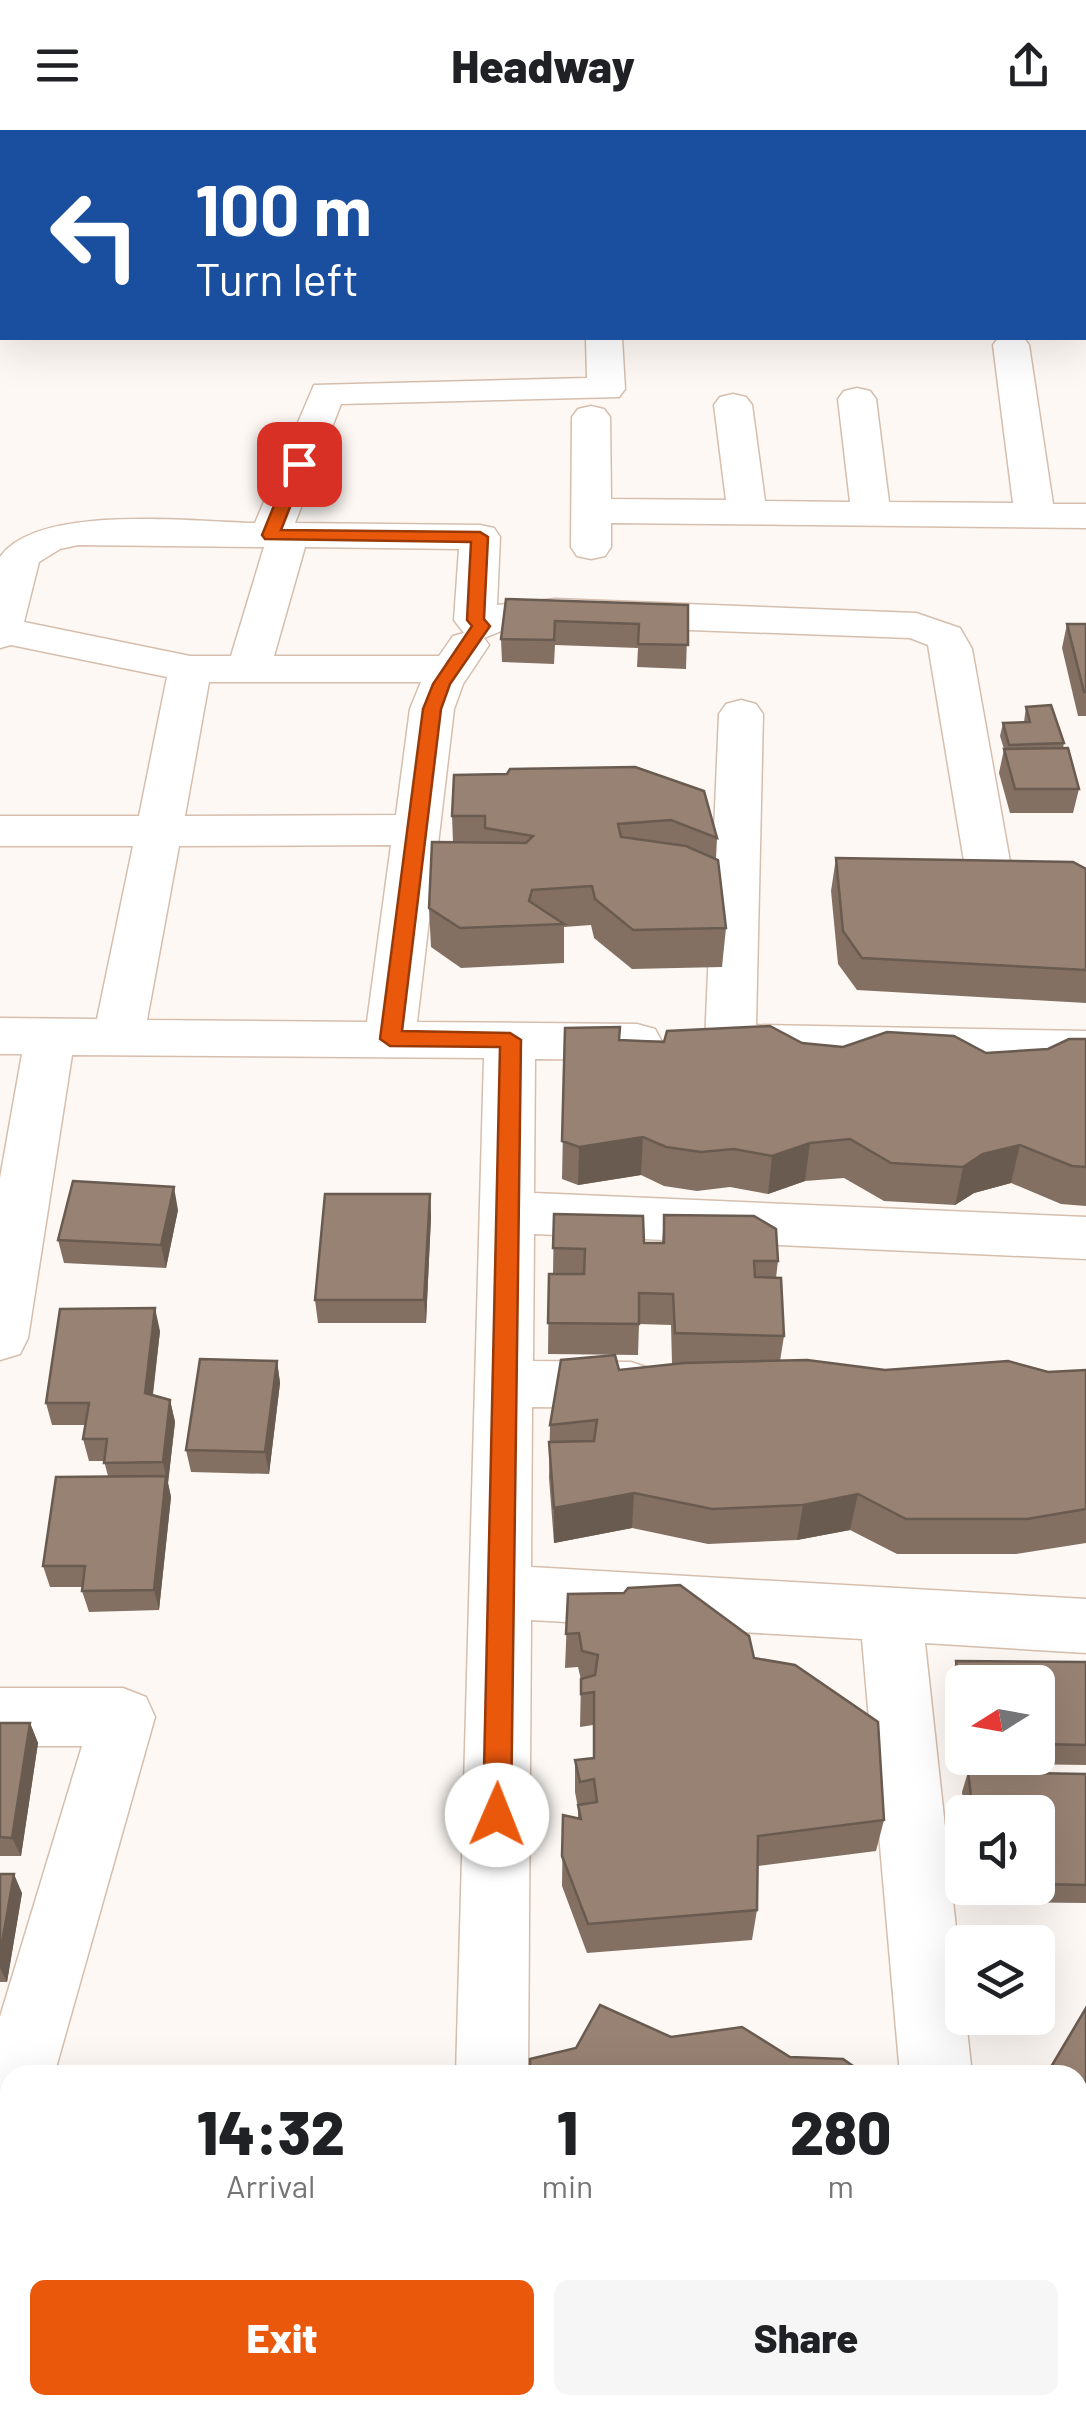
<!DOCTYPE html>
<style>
body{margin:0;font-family:Barlow,sans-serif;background:#f6f6f6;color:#202124;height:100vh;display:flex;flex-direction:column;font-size:38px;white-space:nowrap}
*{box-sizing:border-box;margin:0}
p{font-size:32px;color:#757577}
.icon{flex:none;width:55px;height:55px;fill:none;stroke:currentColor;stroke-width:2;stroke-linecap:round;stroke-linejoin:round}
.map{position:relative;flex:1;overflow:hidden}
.drawer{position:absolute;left:0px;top:1935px;width:1088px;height:350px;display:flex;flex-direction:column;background:#fff;border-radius:30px 30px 0 0;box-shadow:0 10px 40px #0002}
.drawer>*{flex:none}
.guide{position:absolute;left:0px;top:0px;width:1088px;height:210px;box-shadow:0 10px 40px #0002;background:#1a4fa0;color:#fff;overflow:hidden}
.needle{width:65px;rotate:259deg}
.fabs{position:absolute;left:945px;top:1535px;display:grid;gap:20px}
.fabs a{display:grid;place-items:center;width:110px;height:110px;border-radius:15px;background:#fff;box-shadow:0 10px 40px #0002;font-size:50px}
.pin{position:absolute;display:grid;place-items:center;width:85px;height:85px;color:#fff;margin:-42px;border-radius:20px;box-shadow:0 5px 15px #0006}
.me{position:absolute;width:110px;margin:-55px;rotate:1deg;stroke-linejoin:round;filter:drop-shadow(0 0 8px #0008)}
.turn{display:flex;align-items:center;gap:35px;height:210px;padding:0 30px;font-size:45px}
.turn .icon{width:130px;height:130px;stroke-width:2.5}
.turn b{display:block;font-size:70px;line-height:85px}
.eta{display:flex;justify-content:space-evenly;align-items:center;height:170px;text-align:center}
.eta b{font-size:60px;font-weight:800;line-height:70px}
.action{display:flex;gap:20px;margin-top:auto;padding:20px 30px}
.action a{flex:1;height:115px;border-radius:15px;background:#ea580c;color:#fff;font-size:40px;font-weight:800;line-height:115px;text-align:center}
.action a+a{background:#f6f6f6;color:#202124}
header{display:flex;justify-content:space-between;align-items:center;height:130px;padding:0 30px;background:#fff;font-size:45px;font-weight:800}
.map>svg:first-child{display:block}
</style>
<header><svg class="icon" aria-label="menu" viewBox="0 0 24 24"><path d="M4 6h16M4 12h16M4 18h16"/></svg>Headway<svg class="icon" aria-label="share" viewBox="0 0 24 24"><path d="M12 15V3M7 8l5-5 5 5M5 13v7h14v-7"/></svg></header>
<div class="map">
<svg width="1086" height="2285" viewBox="0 0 1086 2285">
<rect width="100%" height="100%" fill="#fdf8f4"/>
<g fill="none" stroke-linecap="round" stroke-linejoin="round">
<defs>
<path id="minor" d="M158,0H190V2H158Z
M646,0H678L679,2H647Z
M861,0H893L894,2H862Z
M1002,0H1034L1035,2H1003Z
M0,12H2V32H0Z
M1085,33H1086V53H1085Z
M0,149L2,150V172L0,171Z
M586,208H622L625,259L619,267L341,274L295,393L480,395L494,398L500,407L497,475L555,469L916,483L960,498L972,519L1011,737L1005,748L988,752L971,748L965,737L928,515L910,508L555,495L511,497L484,508L489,515L463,554L454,579L417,892L637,894L655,899L662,912L655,925L637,930L535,929L534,1063L1086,1087V1129L534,1104L533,1231L631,1232L651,1239L660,1255L651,1271L631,1278L532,1277L531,1437L1086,1469V1523L925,1513L972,1945H900L862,1509L531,1490L528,1945H456L484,928L72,925L28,1208L20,1224L0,1230V1048L22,924H0V888L97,889L133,716H0V686H139L167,547L11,515L0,518V427C37,373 193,392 255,393L314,255L587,248ZM78,415L264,417L231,526H190L24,492L39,432L60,419ZM305,417L459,419L454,490L464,503L453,506L439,526H274ZM209,552H421L410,579L396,685L185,686ZM391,715L367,892L147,890L179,716Z
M998,208H1024L1029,215L1053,374H1086V398L611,393V417L605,426L591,429L577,426L571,417L572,287L578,279L591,276L604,279L610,287L611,369L726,370L714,275L720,267L733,264L746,267L752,275L765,371L850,372L838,269L844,261L857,258L870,261L876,269L889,372L1013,373L993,215Z
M741,570L756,574L763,584L756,895L1086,901V937L730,931L712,926L705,913L719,584L726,574Z
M0,1558H123L146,1567L155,1587L54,1945H10V2039L0,2043V1887L82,1616H0Z
M1078,2214L1086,2215V2285H1062L1048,2275H1078Z
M447,2275H525V2285H447Z
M931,2275H1009L1010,2285H932Z"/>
</defs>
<!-- minor casing -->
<use href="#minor" stroke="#d6bead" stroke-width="3"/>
<!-- minor -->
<use href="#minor" fill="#fff" fill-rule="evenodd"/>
</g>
<!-- wall -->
<path fill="#837063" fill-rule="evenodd" d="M0,0H151L148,2H4Z
M506,469L688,475L686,539L637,537L638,518L555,515L554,534L502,532L501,509Z
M1067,494H1086V586H1078L1062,518Z
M1026,577L1064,613L1063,618L1079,659L1073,683H1010L999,643L1004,619L1000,606L1003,593L1024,592Z
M635,637L717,708L716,729L726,798L722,837L632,839L594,808L591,795L564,797V833L461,838L431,817L429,778L453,712L452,686L507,644Z
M836,728L1086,739V873L857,860L838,834L831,761Z
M565,898L620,910L802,913L843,917L986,923L1048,919L1086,909V1076L1061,1074L1011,1053L974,1063L955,1075L884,1071L844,1048L805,1051L768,1064L730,1057L697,1061L664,1056L641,1045L578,1055L562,1049Z
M430,1064L431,1087L426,1193H318L315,1170Z
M178,1080L166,1138L64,1133L58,1110Z
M554,1084L644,1113H662L664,1085L778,1131L776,1148L784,1206L780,1231L885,1240L1048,1242L1086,1240V1413L1016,1424H897L850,1400L797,1410L708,1414L632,1398L554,1413L549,1348L550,1295L619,1240L672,1234L671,1195L639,1194L638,1225L548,1224L549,1144H553Z
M160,1201L153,1265L170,1270L175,1292L168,1353L171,1367L159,1480L89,1482L82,1461L83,1457H50L43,1436L108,1346L104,1331H89L83,1309L85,1295H52L46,1273Z
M277,1231L280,1253L269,1344L191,1342L186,1320Z
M568,1464L754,1528L884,1690L876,1721L758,1736L757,1780L752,1810L587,1823L562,1756L563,1685L578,1689V1678L575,1662V1630L593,1628V1595L580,1597L581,1550L578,1537L565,1538Z
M956,1531L1086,1532V1635L959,1633L950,1551ZM962,1552H1038V1628H962Z
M0,1593H30L38,1613L21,1726H0Z
M968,1642L1086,1644V1773L975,1772L973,1758H1038V1682H964L962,1662Z
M0,1744L22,1763L7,1852H0Z
M1086,1878V1990L1078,1984V1945H1046Z
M1078,2028H1086V2185H1078Z"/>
<!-- shaded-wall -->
<path fill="#6a5b50" d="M29,0H55V2H29Z
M74,0H86L87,2H74Z
M137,0H151L148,2H137Z
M643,1007L641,1045L578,1055L579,1017Z
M810,1013L805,1051L768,1064L772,1026Z
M1020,1015L1011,1053L974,1063L955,1075L963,1037L983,1024Z
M174,1057L178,1080L166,1138L161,1115Z
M430,1064L431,1087L426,1193L424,1170Z
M155,1178L160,1201L150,1286L145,1263Z
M277,1231L280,1253L269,1344L265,1322Z
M170,1270L175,1292L168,1353L171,1367L159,1480L154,1460L166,1347L163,1332Z
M634,1363L632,1398L554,1413V1378Z
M858,1364L850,1400L797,1410L803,1375Z
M30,1593L38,1613L21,1726L12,1708Z
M14,1744L22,1763L7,1852L0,1838V1824Z"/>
<!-- building -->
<path fill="#988273" stroke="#6a5b50" stroke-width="2.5" d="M506,469L688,475V515L638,514L639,494L555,491L554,510L501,509Z
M1067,494H1086V562H1084Z
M1051,575L1064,613L1009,615L1003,593L1030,592L1026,577Z
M1068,618L1079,659H1015L1004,619Z
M635,637L704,661L717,708L671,690L618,694L621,707L686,716L718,730L726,798L633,800L595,769L592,756L532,760L529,771L564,794L460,798L429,778L432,712L526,713L533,706L485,698V686H452L454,645L507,644L510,639Z
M836,728L1073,732L1086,739V840L862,828L843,801Z
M770,896L802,913L843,917L887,902L954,906L986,923L1048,919L1069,909H1086V1037L1072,1036L1020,1015L983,1024L963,1037L891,1033L850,1009L810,1013L772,1026L734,1019L701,1022L666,1017L643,1007L579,1017L562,1011L565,898L620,897L619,910L664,912L667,901Z
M73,1051L174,1057L161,1115L58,1110Z
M325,1064H430L424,1170H315Z
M554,1084L643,1086L644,1113H664V1085L754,1086L776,1099L778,1131H754L755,1147L781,1148L784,1206L675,1203L673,1164L639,1163V1194L548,1193L549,1144H584L585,1119L553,1118Z
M155,1178L145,1263L170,1270L163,1332L104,1333L107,1309H83L89,1273H46L60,1179Z
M615,1225L619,1240L684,1233L807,1230L885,1240L1008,1231L1048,1242L1086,1240V1379L1027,1389H906L858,1364L803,1375L712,1379L634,1363L554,1378L549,1312L594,1311L597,1290L550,1295L561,1230Z
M200,1229L277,1231L265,1322L186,1320Z
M166,1346L154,1460L82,1461L85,1436H43L56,1347Z
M680,1455L749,1506L754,1528L795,1535L878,1592L884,1690L758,1706L757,1780L588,1794L562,1726L563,1685L581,1689L578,1675L597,1672L594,1649L580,1652L575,1630L594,1628V1562L581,1564V1549L595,1545L598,1525L582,1521L579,1503L566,1504L568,1464L624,1463L628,1458Z
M956,1531L1086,1532V1615L1038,1614V1552H962V1588Z
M0,1593H30L12,1708L0,1707Z
M968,1642L1086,1644V1755L1038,1754V1682H973Z
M0,1744H14L0,1824Z
M600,1875L671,1907L742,1897L790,1927L843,1929L866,1945H530V1929L576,1918Z
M1086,1878V1968L1078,1962V1945H1052L1048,1942Z
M1078,2028H1086V2172L1078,2171Z
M527,2275H919V2285H529Z
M1017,2281L1086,2282V2285H1017Z"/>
<!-- route -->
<path fill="#ea580c" stroke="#983908" stroke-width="2.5" d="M299,329L307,334L281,400L480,402L488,407L484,489L490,496L450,554L441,579L402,901L510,903L521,910L511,1685L507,1694L497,1697L487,1694L483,1685L500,917L390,916L380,909L423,579L433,554L472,496L467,490L471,412L265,409L262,405L291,334Z"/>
</svg>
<div class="fabs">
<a><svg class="needle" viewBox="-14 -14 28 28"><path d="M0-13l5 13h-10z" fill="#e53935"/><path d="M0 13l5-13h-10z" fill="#757577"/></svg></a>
<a><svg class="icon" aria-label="sound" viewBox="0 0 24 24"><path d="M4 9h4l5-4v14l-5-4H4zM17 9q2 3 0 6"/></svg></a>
<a><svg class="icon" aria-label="layers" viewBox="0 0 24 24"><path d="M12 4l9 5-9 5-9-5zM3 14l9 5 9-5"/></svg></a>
</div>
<div class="pin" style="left:299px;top:334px;background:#d93025"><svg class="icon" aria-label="arrive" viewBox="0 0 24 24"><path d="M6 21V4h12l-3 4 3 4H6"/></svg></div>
<svg class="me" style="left:497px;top:1685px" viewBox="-20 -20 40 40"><circle r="19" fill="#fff"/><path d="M0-13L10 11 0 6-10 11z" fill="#ea580c"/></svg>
<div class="guide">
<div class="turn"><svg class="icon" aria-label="left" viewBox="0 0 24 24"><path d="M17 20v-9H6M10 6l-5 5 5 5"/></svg><div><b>100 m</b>Turn left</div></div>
</div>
<section class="drawer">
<div class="eta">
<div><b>14:32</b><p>Arrival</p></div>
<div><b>1</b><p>min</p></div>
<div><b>280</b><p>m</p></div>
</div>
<div class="action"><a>Exit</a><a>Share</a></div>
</section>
</div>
